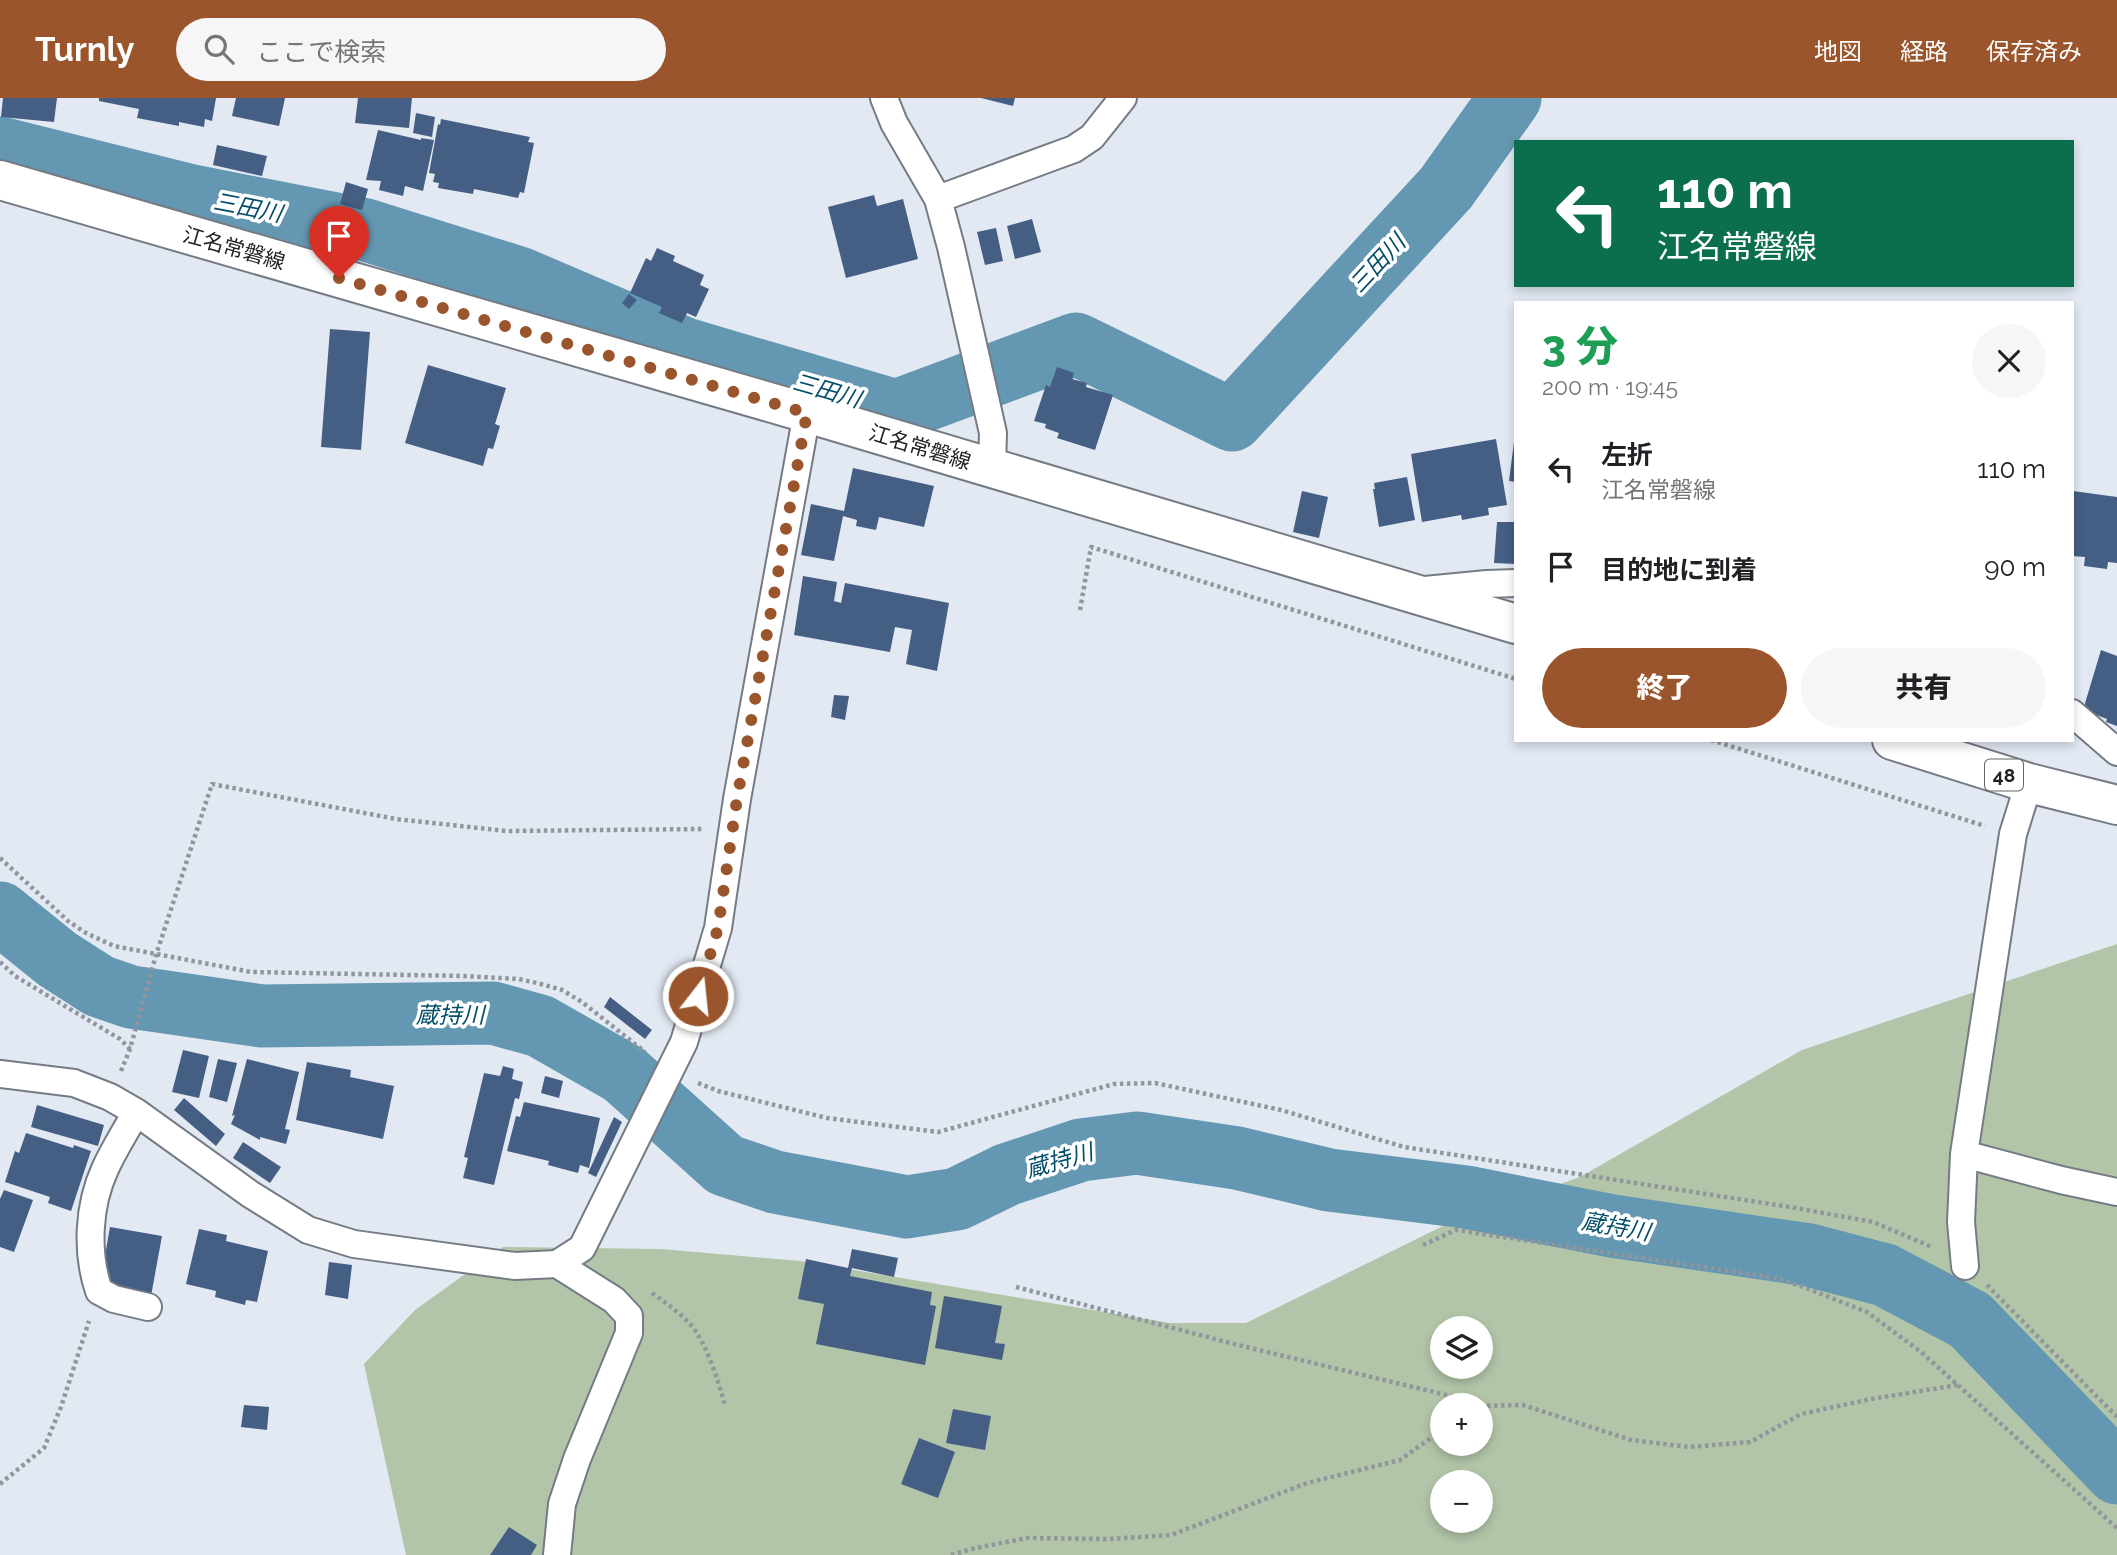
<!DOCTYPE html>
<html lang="ja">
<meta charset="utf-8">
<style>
body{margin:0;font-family:Raleway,"Noto Sans JP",sans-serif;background:#f6f6f6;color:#202124;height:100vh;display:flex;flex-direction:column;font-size:26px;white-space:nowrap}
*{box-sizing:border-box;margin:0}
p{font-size:23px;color:#757577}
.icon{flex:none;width:38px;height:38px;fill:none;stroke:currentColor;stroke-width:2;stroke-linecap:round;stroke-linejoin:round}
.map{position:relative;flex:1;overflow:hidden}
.sheet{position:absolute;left:1514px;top:203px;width:560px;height:441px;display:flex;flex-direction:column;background:#fff;border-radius:0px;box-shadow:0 4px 10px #0003}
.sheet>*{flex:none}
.top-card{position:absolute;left:1514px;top:42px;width:560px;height:147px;border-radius:0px;box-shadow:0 4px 10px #0003;background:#0b6e4f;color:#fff;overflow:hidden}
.fabs{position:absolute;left:1430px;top:1218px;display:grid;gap:14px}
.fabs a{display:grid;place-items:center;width:63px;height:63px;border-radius:50%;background:#fff;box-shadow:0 4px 10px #0003;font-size:35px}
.pin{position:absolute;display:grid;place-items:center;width:60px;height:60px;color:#fff;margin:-72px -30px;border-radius:50% 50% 50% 0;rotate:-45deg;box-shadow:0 0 7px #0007}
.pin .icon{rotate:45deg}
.me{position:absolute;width:77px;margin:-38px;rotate:16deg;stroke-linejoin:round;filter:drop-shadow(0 0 5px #0008)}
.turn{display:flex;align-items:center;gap:24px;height:147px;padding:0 28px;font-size:32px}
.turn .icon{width:91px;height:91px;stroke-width:2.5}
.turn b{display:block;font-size:49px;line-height:60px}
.round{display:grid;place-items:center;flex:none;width:74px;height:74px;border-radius:37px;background:#f6f6f6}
.head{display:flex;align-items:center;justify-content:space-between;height:119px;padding:0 28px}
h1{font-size:42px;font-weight:800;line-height:52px;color:#1e9e55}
.action{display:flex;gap:14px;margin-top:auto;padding:14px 28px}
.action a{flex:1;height:80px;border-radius:42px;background:#9b552c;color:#fff;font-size:28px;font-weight:800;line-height:80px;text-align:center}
.action a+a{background:#f6f6f6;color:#202124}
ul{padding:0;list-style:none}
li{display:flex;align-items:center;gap:21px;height:98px;padding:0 28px}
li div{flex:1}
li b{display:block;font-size:26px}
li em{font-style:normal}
header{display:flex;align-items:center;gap:42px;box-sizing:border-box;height:98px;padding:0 35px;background:#9b552c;color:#fff}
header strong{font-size:33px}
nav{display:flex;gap:38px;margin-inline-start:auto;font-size:24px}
.search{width:490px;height:63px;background:#f6f6f6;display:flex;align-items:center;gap:18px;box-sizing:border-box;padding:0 24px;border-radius:38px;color:#757577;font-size:26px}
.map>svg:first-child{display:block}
</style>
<header>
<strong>Turnly</strong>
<div class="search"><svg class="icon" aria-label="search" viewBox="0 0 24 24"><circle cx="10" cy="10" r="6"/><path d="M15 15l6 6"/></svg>ここで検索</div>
<nav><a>地図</a><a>経路</a><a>保存済み</a></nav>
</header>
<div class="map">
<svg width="2117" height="1457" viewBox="0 0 2117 1457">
<rect width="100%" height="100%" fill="#e2e9f3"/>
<!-- green -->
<path fill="#b2c5a8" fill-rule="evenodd" d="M2117,846V1457H406L364,1266L415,1212L503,1149L661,1151L800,1163L1170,1225H1246L1447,1126L1580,1079L1802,952ZM1442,1230H1480V1269H1442ZM1442,1307H1480V1346H1442ZM1442,1384H1480V1423H1442Z"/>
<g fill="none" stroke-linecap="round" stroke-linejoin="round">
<!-- river -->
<path stroke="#6497b1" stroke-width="63" d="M0,50L192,98L366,132L519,180L685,251L896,313L1076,246L1232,322L1446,90L1510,0
M0,815L57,861L99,888L131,899L262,918L493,915L540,928L624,976L725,1067L775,1084L907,1109L957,1101L1006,1077L1081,1052L1137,1045L1237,1060L1329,1082L1466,1099L1612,1128L1809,1157L1885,1177L1970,1222L2117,1375"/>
</g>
<!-- building -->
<path fill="#455e83" d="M3,0H57L54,24L1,19Z
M99,0H216L212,23L205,21L204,29L179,24V28L137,20L139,11L99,3Z
M236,0H285L279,28L232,18Z
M358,0H412L409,30L355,25Z
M981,0H1015L1013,8Z
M416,15L435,19L432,39L413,35Z
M441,21L530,39L528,44L534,45L524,95L520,94L518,100L474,91L473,96L438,90L439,85L433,84L435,76L429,75L438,26L440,27Z
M378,32L421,42V40L434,42L423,93L405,88L403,98L379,92L381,83L366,82Z
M217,47L267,58L262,78L213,67Z
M346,84L368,91L362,112L340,106Z
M874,97L877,108L903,101L918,161L846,180L828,109Z
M1032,121L1041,154L1015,161L1007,128Z
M996,130L1003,163L985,167L977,134Z
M657,150L675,158L673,163L704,177L700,187L709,191L696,219L687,215L682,225L659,215L662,209L630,195L646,160L651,163Z
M629,196L637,202L629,211L622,205Z
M330,231L370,234L361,352L321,349Z
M428,267L506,290L495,326L500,328L493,351L488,350L483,368L405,345Z
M1057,269L1074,275L1072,281L1087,285L1086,289L1113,297L1095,352L1057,340L1059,335L1045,330L1046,326L1034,323L1046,287L1050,289Z
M1496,341L1507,407L1488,410L1489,417L1462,422L1461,417L1422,424L1411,356Z
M1514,344H1516V384L1509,383Z
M853,370L934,388L924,429L879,419L876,432L856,428L857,422L843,418L834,463L801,457L811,406L844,413Z
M1407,379L1415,422L1379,429L1373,391H1375L1374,385Z
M1302,393L1328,399L1319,440L1293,434Z
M2073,393L2117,399V465L2108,464L2107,471L2084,468L2085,459L2072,458Z
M1497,424H1516V466L1494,465Z
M803,478L837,484L834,503L841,505L845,485L949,505L937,573L906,566L912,532L895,529L890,554L794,537Z
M2101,552L2117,558V628L2106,624L2107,621L2083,612Z
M834,597L849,598L845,622L831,619Z
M610,899L652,932L645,941L604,909Z
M183,952L209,958L199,1000L172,994Z
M218,961L237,965L227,1004L209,999Z
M247,961L299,974L285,1031L290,1032L286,1046L260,1039V1042L231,1026L235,1017L232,1018Z
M307,964L351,972L350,979L394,988L383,1041L296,1022Z
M503,968L514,971L512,981L523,984L519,1001L515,1000L494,1087L463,1080L468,1060L464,1059L484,975L500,978Z
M545,978L563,983L559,1000L541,995Z
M184,1000L225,1036L216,1048L174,1012Z
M524,1004L600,1020L589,1070L580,1067L578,1075L548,1067L549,1063L507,1053L516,1018L520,1019Z
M37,1007L104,1027L98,1048L31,1029Z
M614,1019L622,1024L596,1079L588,1075Z
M26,1035L73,1050L74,1047L91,1053L71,1113L48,1105L50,1099L5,1084L15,1053L19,1055Z
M243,1044L281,1069L270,1085L233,1060Z
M4,1092L33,1102L14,1154L0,1149V1101Z
M110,1129L162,1138L151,1198L106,1190L101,1180Z
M199,1131L227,1137L226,1143L268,1153L257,1204L246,1202L245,1207L215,1199L216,1193L186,1186Z
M852,1151L898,1160L894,1179L852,1170L850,1178L932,1194L930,1207L936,1208L925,1267L816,1246L824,1206L798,1201L806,1161L848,1170Z
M329,1164L352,1167L348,1201L325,1197Z
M944,1198L1002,1208L995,1245L1005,1246L1002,1262L935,1250Z
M244,1307L269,1309L267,1332L241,1329Z
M953,1311L991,1318L985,1352L946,1345Z
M919,1340L955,1354L938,1400L901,1386Z
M509,1429L537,1447L531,1457H490Z"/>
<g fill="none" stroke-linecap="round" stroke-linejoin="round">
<defs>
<path id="minor" d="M884,0L894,25L938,101
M992,371L993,335L951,149L938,101L1074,51L1092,39L1123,0
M1425,492L1487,486L1516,485
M2072,615L2117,654
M0,976L74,985L110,999L136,1014L250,1096L308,1132L354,1146L515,1168L557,1166L582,1150L684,944L718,830L737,701L807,315
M136,1014C126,1033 114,1051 105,1071C88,1108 86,1155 99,1193L114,1201L148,1209
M1964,1056L2061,1082L2117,1094
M557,1166L614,1202L629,1218V1235L577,1361L562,1406L557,1457
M1965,1168L1961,1124L1964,1056L2013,736L2029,685"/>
<path id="primary" d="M0,82L807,315L1516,526
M1892,642L2029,685L2117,707"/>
</defs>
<!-- minor casing -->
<use href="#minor" stroke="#757b84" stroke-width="30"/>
<!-- primary casing -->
<use href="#primary" stroke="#757b84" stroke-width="42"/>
<!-- path -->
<path stroke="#91969d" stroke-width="4.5" stroke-dasharray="3.5 3.5" stroke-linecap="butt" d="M1080,512L1091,449L1516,581
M1711,642L1985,728
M0,760L68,823L86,835L114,848L251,874L463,878L519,881L541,886L562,892L582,904L645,954
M0,864L15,878L120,941L130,951
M121,973L130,951L156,857L212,686L396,721L506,733L703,731
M698,985L718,993L827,1020L938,1034L1114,986L1155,985L1281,1012L1404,1049L1790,1109L1873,1124L1932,1149
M1423,1147L1456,1132L1776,1180L1806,1190L1867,1214L1921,1254L2117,1430
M1987,1187L2117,1319
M1016,1189L1238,1247L1459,1300L1472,1307
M652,1195C666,1205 679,1214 691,1227C707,1246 719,1285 725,1308
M1480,1308L1523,1307L1631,1342L1689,1349L1750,1344L1801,1316L1871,1301L1958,1287
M0,1386L44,1350L61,1309L89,1223
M951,1457L971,1451L1027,1440L1109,1441L1171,1437L1307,1385L1400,1362L1442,1332"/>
<!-- minor -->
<use href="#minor" stroke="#fff" stroke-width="26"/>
<!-- primary -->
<use href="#primary" stroke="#fff" stroke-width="38"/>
</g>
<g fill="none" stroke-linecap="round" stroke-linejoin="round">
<!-- route -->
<path stroke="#9b552c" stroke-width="12" stroke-dasharray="0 21.6" d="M339,180L807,315L737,701L718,830L698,898"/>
</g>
<g text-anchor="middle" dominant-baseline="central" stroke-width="7" stroke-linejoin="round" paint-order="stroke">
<!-- shield labels -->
<rect fill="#fff" stroke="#636567" stroke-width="2" x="1985" y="661.5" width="38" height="31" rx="5"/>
<g font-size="19" font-weight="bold" fill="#202326">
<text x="2004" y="677">48</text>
</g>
<!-- street labels -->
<g font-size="21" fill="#202326" stroke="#fff">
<text transform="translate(234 150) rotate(16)">江名常磐線</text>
<text transform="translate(920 349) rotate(17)">江名常磐線</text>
</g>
<!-- water labels -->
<g font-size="23" font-style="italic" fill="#054e69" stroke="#fff">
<text transform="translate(248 109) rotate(11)">三田川</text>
<text transform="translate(1377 165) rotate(-47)">三田川</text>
<text transform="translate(827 292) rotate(16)">三田川</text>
<text x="450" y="916">蔵持川</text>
<text transform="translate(1059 1062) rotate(-16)">蔵持川</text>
<text transform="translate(1616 1128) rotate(10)">蔵持川</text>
</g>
</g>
</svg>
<div class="fabs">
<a><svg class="icon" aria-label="layers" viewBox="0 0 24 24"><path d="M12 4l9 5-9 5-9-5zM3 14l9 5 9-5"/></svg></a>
<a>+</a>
<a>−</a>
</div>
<div class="pin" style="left:339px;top:180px;background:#d93025"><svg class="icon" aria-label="arrive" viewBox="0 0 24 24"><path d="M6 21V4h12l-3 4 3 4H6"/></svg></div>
<svg class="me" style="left:698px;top:898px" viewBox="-20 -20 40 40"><circle r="17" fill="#9b552c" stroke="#fff" stroke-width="3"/><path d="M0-11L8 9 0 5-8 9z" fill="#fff"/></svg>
<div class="top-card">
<div class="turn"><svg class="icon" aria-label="left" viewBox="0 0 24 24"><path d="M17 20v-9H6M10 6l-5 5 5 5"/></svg><div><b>110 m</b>江名常磐線</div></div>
</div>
<section class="sheet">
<div class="head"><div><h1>3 分</h1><p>200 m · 19:45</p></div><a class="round"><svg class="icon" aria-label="close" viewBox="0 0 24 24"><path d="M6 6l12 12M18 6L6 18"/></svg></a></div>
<ul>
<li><svg class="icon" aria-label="left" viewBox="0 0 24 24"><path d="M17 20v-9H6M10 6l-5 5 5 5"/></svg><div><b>左折</b><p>江名常磐線</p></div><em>110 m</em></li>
<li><svg class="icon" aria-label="arrive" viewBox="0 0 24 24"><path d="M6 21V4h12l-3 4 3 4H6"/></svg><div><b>目的地に到着</b></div><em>90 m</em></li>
</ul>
<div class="action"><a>終了</a><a>共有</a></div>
</section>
</div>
